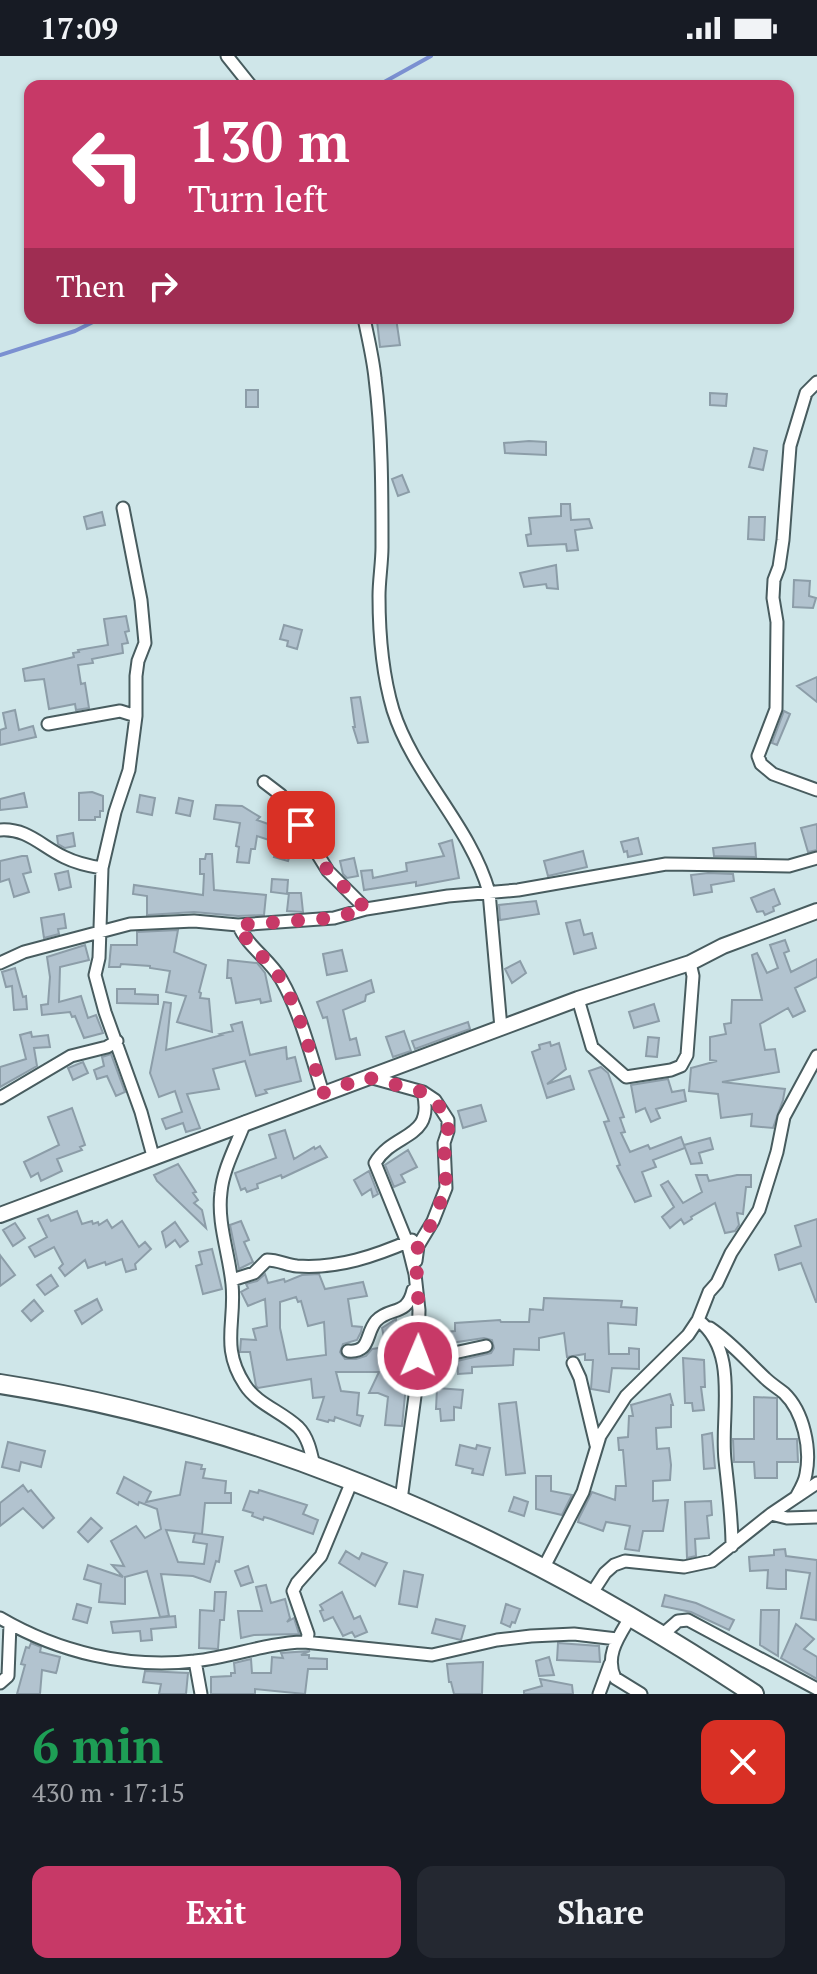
<!DOCTYPE html>
<meta charset="utf-8">
<style>
body{margin:0;font-family:"PT Serif",serif;background:#242831;color:#f1f3f6;height:100vh;display:flex;flex-direction:column;font-size:30px;white-space:nowrap}
*{box-sizing:border-box;margin:0}
p{font-size:26px;color:#9ea1a6}
.icon{flex:none;width:44px;height:44px;fill:none;stroke:currentColor;stroke-width:2;stroke-linecap:round;stroke-linejoin:round}
.map{position:relative;height:1638px;overflow:hidden}
.drawer{display:flex;flex-direction:column;background:#171b24;flex:1}
.drawer>*{flex:none}
.banner{position:absolute;left:24px;top:24px;width:770px;height:244px;border-radius:16px;box-shadow:0 2px 6px #0004;background:#c73967;color:#fff;overflow:hidden}
.pin{position:absolute;display:grid;place-items:center;width:68px;height:68px;color:#fff;margin:-34px;border-radius:16px;box-shadow:0 4px 12px #0006}
.me{position:absolute;width:88px;margin:-44px;rotate:1deg;stroke-linejoin:round;filter:drop-shadow(0 0 6px #0008)}
.turn{display:flex;align-items:center;gap:28px;height:168px;padding:0 32px;font-size:36px}
.turn .icon{width:104px;height:104px;stroke-width:2.5}
.turn b{display:block;font-size:56px;line-height:68px}
.then{display:flex;align-items:center;height:76px;padding:0 32px;background:#0003;gap:16px;font-size:30px}
.round{display:grid;place-items:center;flex:none;width:84px;height:84px;border-radius:16px;background:#242831}
.headline{display:flex;align-items:center;justify-content:space-between;height:136px;padding:0 32px}
h1{font-size:48px;font-weight:700;line-height:60px;color:#1e9e55}
.cta{display:flex;gap:16px;margin-top:auto;padding:16px 32px}
.cta a{flex:1;height:92px;border-radius:16px;background:#c73967;color:#fff;font-size:32px;font-weight:700;line-height:92px;text-align:center}
.cta a+a{background:#242831;color:#f1f3f6}
.status{display:flex;justify-content:space-between;align-items:center;height:56px;padding:0 40px;background:#171b24;direction:ltr}
.status svg{height:22px;fill:currentColor}
.map>svg:first-child{display:block}
</style>
<div class="status"><b>17:09</b><svg viewBox="0 0 49 12"><path d="M0 12V9h3v3zM5 12V6h3v6zM10 12V3h3v9zM15 12V0h3v12zM26 1h20v11H26zM47 4h2v5h-2z"/></svg></div>
<div class="map">
<svg width="817" height="1638" viewBox="0 0 817 1638">
<rect width="100%" height="100%" fill="#cfe6e9"/>
<g fill="none" stroke-linecap="round" stroke-linejoin="round">
<!-- stream -->
<path stroke="#7b90d1" stroke-width="4" d="M377,30L431,0
M0,299L75,275L101,262"/>
</g>
<!-- building -->
<path fill="#b2c3cf" stroke="#8c9da8" stroke-width="2" fill-rule="evenodd" d="M396,262L400,289L380,291L377,265Z
M246,334H258V351H246Z
M710,337L727,338L726,350L710,349Z
M529,385L546,386V399L505,397L504,387Z
M754,392L767,395L763,414L749,411Z
M402,419L409,436L398,440L392,423Z
M561,448H570L571,464L589,463L592,472L575,474L578,494L567,495L566,488L528,490L526,479L531,478L529,462L561,460Z
M102,456L105,469L87,473L84,461Z
M749,461H765L764,484L748,483Z
M556,509L558,533L547,532L546,528L524,531L520,517Z
M794,524L810,525L809,540L816,542L813,552L793,551Z
M126,560L129,575L125,576L128,587L122,588L123,597L92,603L93,607L78,609L81,628L85,627L89,652L76,654L75,648L49,653L44,623L25,625L23,613L74,601L73,597L79,596L78,594L108,589L104,563Z
M284,569L302,574L297,593L287,590L288,585L280,583Z
M817,621V646L797,630Z
M360,641L368,686L358,687L353,671H355L351,642Z
M15,654L19,674L33,670L36,681L0,689V674L6,672L3,657Z
M784,655L790,658L777,689L772,687Z
M92,736L103,740V755H100V761H95V764H79V737Z
M24,737L27,751L0,754V743Z
M140,739L155,742L152,759L137,756Z
M179,742L193,745L190,760L176,757Z
M216,749L242,750L260,761L257,764L277,771L272,785L257,780L255,793H251L249,807L237,806L239,791L236,790L240,767L214,763Z
M817,768V794L808,796L801,772Z
M73,777L75,790L65,792L58,788L57,780Z
M281,778L295,783L288,805L274,801Z
M638,782L642,798L628,801L627,795L624,796L621,786Z
M452,784L459,822L416,830V826L364,834L361,815L372,814L373,822L407,815L406,807L444,800L439,788Z
M755,787L756,801L714,800L713,792Z
M583,795L587,811L548,820L544,805Z
M206,798H212L214,834L266,839L264,859L238,860L194,856L147,859V840L133,838L134,829L203,839L204,818H200V803H205Z
M22,800H27L31,816L23,818L29,836L14,841L9,823L0,826V805Z
M354,802L358,820L347,822L343,818L340,805Z
M68,815L71,831L59,834L55,818Z
M708,817L733,818L734,825L711,829L712,836L694,839L691,819Z
M272,823L288,824L287,838L271,836Z
M774,833L780,848L773,851L774,855L765,859L763,855L757,856L751,842Z
M289,837H301L303,856L287,855Z
M536,845L539,858L500,864L499,849Z
M64,858L66,872L58,873L59,878L44,882L41,862Z
M580,864L584,879L592,877L596,892L574,898L566,867Z
M178,874L174,896L206,909L199,936L201,937L200,942L209,943L212,976L177,966L186,940L166,936L170,915L150,912V910L121,908L120,911H109L111,889H137V876Z
M785,884L789,895L784,897L791,916L817,903V921L795,932L805,955L793,961L788,952L760,968L765,994L775,993L779,1016L722,1026L785,1033L783,1044L773,1072L751,1070L752,1058L721,1062L718,1038L689,1035L691,1012L717,1005L710,1004V981L726,978L724,968L731,967L732,944H762L752,899L757,897L767,917L778,912L770,889Z
M85,889L89,904L60,911L59,946L81,940L88,962L96,959L103,977L84,982L75,960L72,961L70,956L42,959L41,949L48,948L50,921L47,901Z
M342,894L347,915L327,919L323,898Z
M228,904L257,907L265,917L271,945L261,947L260,943L236,947L231,922H227Z
M520,905L526,917L512,927L505,913Z
M15,912L23,941L26,940L27,953L14,954L12,930L6,931L2,916Z
M371,924L374,936L366,939L365,945L343,954L350,984L356,982L360,999L336,1003L327,961L323,962L317,946Z
M117,933H135V938L158,939V948L117,947Z
M164,946L171,947L166,994L222,979L220,978L233,975L231,969L242,966L250,999L286,991L287,1003L295,1001L301,1025L265,1034L267,1037L256,1040L245,1005L213,1013L219,1033L187,1038L200,1072L186,1076L183,1067L166,1073L162,1063L182,1056L175,1035L159,1041L150,1017Z
M654,948L659,965L634,972L629,956Z
M468,966L470,973L415,993L412,985Z
M404,975L411,995L393,1001L386,981Z
M31,976L32,981L48,979L50,991L34,992L37,1010L0,1031V1011L26,1003L20,979Z
M648,981L659,982L657,1001L646,1000Z
M550,986L551,990L559,987L566,1013L547,1028L570,1020L574,1033L547,1042L532,996L540,993L539,989Z
M111,998L125,1036L116,1040L107,1020L97,1023L94,1014L104,1010L102,1001Z
M83,1006L88,1017L73,1024L68,1012Z
M601,1011L608,1017L624,1061L620,1062L625,1076L621,1077L630,1096L648,1089L650,1093L681,1081L685,1092L653,1104L656,1111L642,1116L651,1140L635,1146L617,1110L620,1109L604,1066L609,1065L589,1015Z
M668,1023L672,1036L684,1034L686,1045L656,1053L660,1062L651,1066L645,1052L636,1056L631,1029Z
M481,1049L486,1065L463,1072L458,1055Z
M72,1052L85,1089L80,1091L82,1094L57,1103L62,1115L41,1125L38,1117L31,1121L24,1106L59,1089L48,1061Z
M285,1074L294,1103L314,1091L315,1093L320,1090L327,1101L282,1122L281,1119L257,1128L258,1132L247,1136L245,1132L241,1134L235,1117L276,1102L269,1079Z
M710,1082L713,1093L699,1097L702,1107L691,1108L684,1089Z
M408,1094L417,1111L401,1119L405,1126L394,1131L385,1109Z
M178,1108L196,1136L193,1137L198,1144L194,1147L202,1154L206,1172L157,1125L154,1119Z
M369,1115L378,1138L373,1141L371,1133L362,1139L354,1124Z
M696,1119H707L709,1125L737,1119H751V1131H746L743,1158L737,1157L739,1169L735,1175L725,1177L715,1147L691,1161L692,1163L684,1168L681,1163L670,1172L662,1161L674,1151L661,1129L668,1125L683,1147L702,1136Z
M77,1155L82,1168L92,1165L93,1168L98,1166L99,1169L107,1164L112,1172L122,1165L139,1191L145,1186L151,1193L135,1208L136,1213L126,1216L122,1203L106,1209L105,1206L88,1212L85,1204L65,1220L59,1212L63,1208L54,1191L35,1201L29,1191L47,1181L38,1163L48,1159L51,1165Z
M817,1163V1246H816L801,1207L779,1214L775,1199L801,1190L795,1170Z
M241,1165L249,1184L244,1186L253,1206L239,1213L230,1169Z
M175,1166L188,1185L180,1191L175,1184L166,1191L162,1176Z
M15,1167L25,1182L13,1190L3,1174Z
M212,1193L222,1233L203,1238L196,1210L202,1208L199,1196Z
M0,1199L15,1219L0,1230Z
M265,1218L268,1227L284,1223L285,1226L302,1219L319,1218L325,1233L363,1226L367,1240L348,1243L352,1270L362,1271L361,1276L357,1284L343,1288L340,1296L345,1303H356L366,1300L372,1293L386,1291L382,1272L396,1263L400,1299L409,1298L402,1370L385,1369L388,1341L378,1337H369L379,1316H336L341,1335L359,1337L357,1359L363,1360L360,1370L335,1361L334,1365L329,1364L328,1366L317,1363L324,1341L313,1342L311,1323L258,1332L256,1330L250,1296H240L241,1283L256,1284L253,1273L267,1270L265,1243L248,1250L241,1236L248,1232L246,1228L257,1225ZM296,1241L298,1246L301,1245L308,1270L324,1266L326,1299L287,1304L280,1272V1246Z
M51,1219L58,1230L45,1239L37,1229Z
M544,1242L622,1245L621,1251L637,1252L636,1269L608,1267L609,1298H629V1292L639,1293V1313L612,1312L609,1336L591,1333L593,1304H585V1298L567,1301L564,1277L539,1282V1294L514,1293L513,1309L472,1311V1317L458,1318L457,1305L491,1297L494,1292L492,1284L484,1282L437,1289L436,1277L455,1275V1267L500,1264L501,1266H529L530,1253L543,1254Z
M97,1243L102,1254L82,1268L75,1255Z
M34,1244L43,1255L31,1265L22,1255Z
M683,1302L704,1304L705,1331H701L704,1354L693,1355L692,1347H685Z
M437,1332L463,1334L461,1352L454,1351V1364L441,1365L440,1353H436Z
M670,1338L673,1349H671V1371L656,1372L657,1393L669,1392L671,1409L670,1424L653,1425V1445L668,1444L663,1475H643L639,1495L625,1493L630,1470L606,1466L603,1475L578,1466L579,1462L592,1436L615,1444L616,1430H626L623,1394H619L618,1382L628,1381L629,1360H633L631,1349Z
M754,1341L777,1342V1383H797L798,1406H777V1422H755L754,1406H734L733,1383H754Z
M516,1346L525,1417L506,1419L499,1348Z
M712,1377L715,1412L704,1413L702,1379Z
M8,1386L45,1395L41,1411L21,1406L19,1415L2,1411Z
M460,1389L476,1393L477,1389L490,1392L483,1419L472,1417L473,1413L456,1409Z
M186,1406L202,1409L201,1413H205L203,1422L226,1425L225,1437H231V1447H205L202,1478L166,1474L178,1506L204,1508L207,1488L193,1486L195,1477L223,1481L219,1506L216,1505L210,1526L193,1520L161,1518L169,1560L160,1561L147,1515L125,1521V1548L99,1546L101,1528L84,1523L88,1509L123,1521L112,1509L124,1510L111,1485L136,1470L145,1482L161,1473L157,1453L139,1446L138,1449L117,1437L124,1421L151,1436L146,1446L180,1439Z
M536,1420H551V1435L572,1439L562,1459L536,1453Z
M23,1429L28,1436L31,1434L54,1462L43,1472L23,1452L0,1470V1447Z
M259,1434L307,1449L303,1458L318,1464L313,1478L271,1463L264,1461L263,1464L252,1460L253,1457L243,1454L250,1435L258,1437Z
M514,1441L528,1446L524,1460L509,1455Z
M711,1445L712,1459L707,1460L709,1482L695,1483L696,1500L687,1502L685,1446Z
M91,1462L102,1472L88,1486L78,1476Z
M785,1493L786,1500L817,1504L816,1564L801,1562L810,1517L786,1514V1533H778L767,1532L768,1514L750,1515L749,1501L774,1499V1494Z
M346,1495L359,1503L362,1497L387,1507L375,1530L339,1507Z
M248,1510L253,1526L241,1530L235,1515Z
M404,1515L423,1519L417,1551L399,1548Z
M266,1529L271,1547L285,1543L290,1562L287,1566L294,1562L299,1578L254,1579L241,1582L238,1555H262L256,1531Z
M215,1536H226L224,1564H220L218,1593L199,1592L200,1554L214,1555Z
M342,1536L354,1563L360,1560L367,1576L355,1581L352,1576L343,1580L333,1561L324,1565L320,1555L323,1554L320,1549Z
M665,1539L696,1547L734,1564L729,1574L691,1556L662,1550Z
M77,1548L91,1552L87,1567L73,1563Z
M506,1548L520,1553L515,1567L512,1566L510,1571L501,1567Z
M761,1554H779L778,1600L760,1589Z
M175,1560L176,1571L151,1573L152,1584L141,1585L140,1575L113,1577L111,1566Z
M436,1563L465,1570L461,1584L432,1577Z
M796,1568L814,1583L804,1593L817,1601V1623L781,1602Z
M31,1587L41,1591L40,1596L60,1601L57,1614L56,1617L42,1614L40,1638H17L25,1609L21,1608L26,1591L29,1592Z
M558,1587L599,1590L600,1606L557,1604Z
M310,1595L301,1599H309V1602L327,1603V1613H308L305,1638L255,1633V1638H211V1621L231,1620V1617H235L234,1607L251,1603L252,1617H271L272,1601L283,1602L281,1597Z
M549,1601L554,1619L539,1620L536,1605Z
M483,1606L482,1638H454L451,1626H449L447,1608Z
M145,1615L188,1617L186,1638H159L161,1628L143,1626Z
M540,1623L572,1629L573,1638H524V1635L542,1630Z"/>
<g fill="none" stroke-linecap="round" stroke-linejoin="round">
<defs>
<path id="minor" d="M227,0L251,30
M364,262C368,282 373,302 375,322C382,377 382,435 382,491C382,507 379,524 379,540C379,577 382,617 393,654C414,720 470,769 489,836L501,972
M817,326L806,337L790,390L783,484L779,511L774,524L773,542L777,566L776,653L758,700L761,708L773,718L817,734
M123,452L141,544L145,587L138,605L136,620V660L129,714L115,756L102,812L99,902L95,919L105,956L141,1056L153,1100
M48,668L120,655L136,660
M264,726L281,739L328,815L366,853
M0,774C27,772 41,790 64,801C76,807 89,810 102,812
M238,869C248,891 269,903 281,923C301,958 311,1000 323,1037
M0,907L24,896L130,868L194,865L238,869L334,862L366,853L448,840L518,834L666,808L789,810L817,802
M578,943L592,991L626,1021L671,1014L681,1010L687,999L693,920L690,907
M369,1021L423,1036L435,1044L448,1064V1075L444,1087L446,1132L433,1165L418,1190L416,1205
M0,1042L71,1000L107,991L117,985
M245,1066C237,1088 223,1113 221,1136C217,1167 229,1197 232,1228C236,1267 220,1291 245,1329C257,1348 281,1355 298,1371C308,1381 311,1396 314,1410
M232,1224L254,1217L267,1204C278,1204 287,1209 297,1210C338,1213 375,1200 412,1184
M698,1264C740,1296 720,1359 725,1404C728,1433 732,1461 732,1490
M710,1272C732,1287 746,1304 765,1322C771,1328 778,1332 784,1337C804,1356 811,1393 806,1418C805,1426 800,1434 796,1441
M348,1295C371,1297 365,1278 376,1265C390,1250 407,1261 413,1234
M573,1307L580,1322L596,1389
M417,1325L454,1297L486,1290
M401,1444L417,1325L419,1254L415,1218L407,1186L375,1107C394,1075 435,1084 423,1036
M771,1458L787,1462L817,1461
M544,1511L583,1436L600,1380L626,1340L688,1279L698,1264L709,1236L717,1227L731,1197L759,1154L777,1096L784,1061L817,1000
M592,1537L605,1517L614,1509L625,1505L684,1511L712,1505L771,1458L817,1427
M631,1560C620,1579 604,1599 615,1622L641,1638
M0,1562C58,1596 128,1613 195,1605C232,1601 266,1587 304,1586L307,1585L308,1578L293,1535L297,1527L321,1500L352,1425
M662,1579L678,1565L688,1564L817,1633
M304,1586L432,1599L497,1584L531,1580L574,1578L617,1583
M195,1605L201,1638
M0,1627L8,1620L10,1568
M599,1638L610,1608"/>
<path id="tertiary" d="M0,1159L578,943L690,907L723,890L817,855"/>
<path id="trunk" d="M0,1328C272,1370 526,1486 754,1638"/>
</defs>
<!-- minor casing -->
<use href="#minor" stroke="#485c5f" stroke-width="15"/>
<!-- tertiary casing -->
<use href="#tertiary" stroke="#485c5f" stroke-width="18"/>
<!-- trunk casing -->
<use href="#trunk" stroke="#485c5f" stroke-width="22"/>
<!-- minor -->
<use href="#minor" stroke="#fff" stroke-width="11"/>
<!-- tertiary -->
<use href="#tertiary" stroke="#fff" stroke-width="14"/>
<!-- trunk -->
<use href="#trunk" stroke="#fff" stroke-width="18"/>
</g>
<g fill="none" stroke-linecap="round" stroke-linejoin="round">
<!-- route -->
<path stroke="#c73967" stroke-width="14" stroke-dasharray="0 25.2" d="M301,769L328,815L366,853L334,862L238,869C248,891 269,903 281,924C301,958 311,1000 323,1037L366,1021L423,1036L435,1044L448,1064V1075L444,1087L446,1132L433,1165L418,1190L416,1203L420,1276L418,1300"/>
</g>
</svg>
<div class="pin" style="left:301px;top:769px;background:#d93025"><svg class="icon" aria-label="arrive" viewBox="0 0 24 24"><path d="M6 21V4h12l-3 4 3 4H6"/></svg></div>
<svg class="me" style="left:418px;top:1300px" viewBox="-20 -20 40 40"><circle r="17" fill="#c73967" stroke="#fff" stroke-width="3"/><path d="M0-11L8 9 0 5-8 9z" fill="#fff"/></svg>
<div class="banner">
<div class="turn"><svg class="icon" aria-label="left" viewBox="0 0 24 24"><path d="M17 20v-9H6M10 6l-5 5 5 5"/></svg><div><b>130 m</b>Turn left</div></div>
<div class="then">Then<svg class="icon" aria-label="right" viewBox="0 0 24 24"><path d="M7 20v-9h11M14 6l5 5-5 5"/></svg></div>
</div>
</div>
<section class="drawer">
<div class="headline"><div><h1>6 min</h1><p>430 m · 17:15</p></div><a class="round" style="background:#d93025;color:#fff"><svg class="icon" aria-label="close" viewBox="0 0 24 24"><path d="M6 6l12 12M18 6L6 18"/></svg></a></div>
<div class="cta"><a>Exit</a><a>Share</a></div>
</section>
